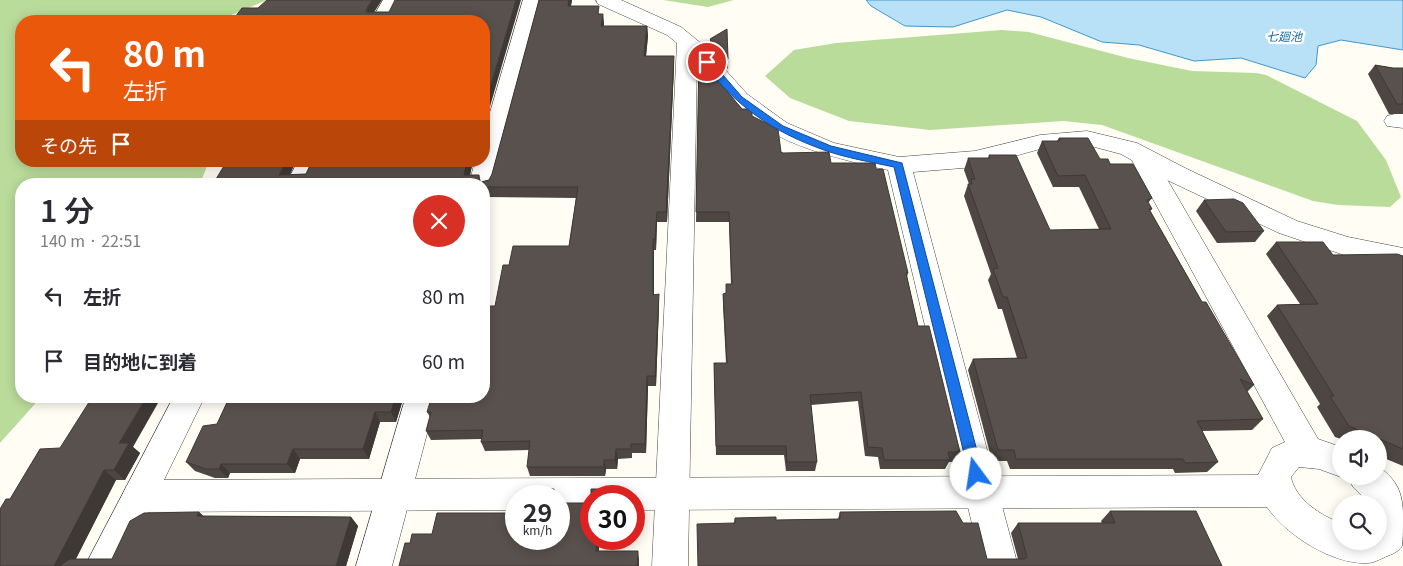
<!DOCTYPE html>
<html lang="ja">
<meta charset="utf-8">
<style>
body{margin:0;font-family:Georgia,"Noto Sans JP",serif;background:#f7f7f7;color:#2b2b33;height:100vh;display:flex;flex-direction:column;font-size:19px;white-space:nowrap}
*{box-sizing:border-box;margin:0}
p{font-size:16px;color:#7c7c81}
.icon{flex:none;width:28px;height:28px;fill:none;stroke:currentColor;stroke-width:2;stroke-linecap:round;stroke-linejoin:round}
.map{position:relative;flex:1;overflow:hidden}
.details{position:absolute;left:15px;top:178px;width:475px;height:225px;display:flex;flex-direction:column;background:#fff;border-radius:20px;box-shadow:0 2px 12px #0003}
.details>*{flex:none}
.top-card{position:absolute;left:15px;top:15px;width:475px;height:152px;border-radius:20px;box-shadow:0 2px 12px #0003;background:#ea580c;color:#fff;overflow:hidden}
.fabs{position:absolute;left:1332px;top:430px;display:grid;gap:10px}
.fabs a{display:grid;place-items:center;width:55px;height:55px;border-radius:50%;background:#fff;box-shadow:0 2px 12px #0003;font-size:25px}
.speed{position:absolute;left:505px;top:485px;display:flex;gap:10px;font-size:25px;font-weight:700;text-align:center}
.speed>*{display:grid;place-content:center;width:65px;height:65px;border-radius:50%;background:#fff;box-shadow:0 2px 12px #0003;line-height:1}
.speed small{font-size:12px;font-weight:400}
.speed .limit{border:8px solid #d22;background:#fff;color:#111}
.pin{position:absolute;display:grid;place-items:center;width:42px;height:42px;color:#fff;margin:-21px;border:2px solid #fff;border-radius:50%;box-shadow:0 1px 5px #0007}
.me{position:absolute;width:55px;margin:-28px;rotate:346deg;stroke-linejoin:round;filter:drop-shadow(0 0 4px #0008)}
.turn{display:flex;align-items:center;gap:18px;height:105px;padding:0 25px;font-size:22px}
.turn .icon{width:65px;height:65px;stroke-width:2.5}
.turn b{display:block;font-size:35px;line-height:42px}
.then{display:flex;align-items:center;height:48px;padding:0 25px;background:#0003;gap:10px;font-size:19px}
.round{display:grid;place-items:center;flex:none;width:52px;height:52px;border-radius:26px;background:#f7f7f7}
.headline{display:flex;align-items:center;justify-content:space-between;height:85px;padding:0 25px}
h1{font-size:30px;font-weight:600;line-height:38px}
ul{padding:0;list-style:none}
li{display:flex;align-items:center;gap:15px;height:65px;padding:0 25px}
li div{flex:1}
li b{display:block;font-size:19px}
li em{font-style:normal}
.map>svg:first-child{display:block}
</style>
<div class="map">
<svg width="1403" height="566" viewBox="0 0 1403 566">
<rect width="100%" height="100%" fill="#fffdf4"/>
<!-- forest -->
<path fill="#badc9b" d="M0,0H267L229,16L224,21H21V161H209L200,184H21V396H42L0,443Z
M663,0H734L708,7Z
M1002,30L1029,32L1128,58L1192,71L1256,73L1266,75L1357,121L1386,160L1401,197L1390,207L1338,205L1313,201L1102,125L1063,121L930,130L849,121L790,98L765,76L794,50L836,43Z"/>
<!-- water -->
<path fill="#b8e1f7" stroke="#3f98ce" d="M866,0H1403V50L1341,40L1318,46L1316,65L1305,78L1241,58L1194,61L1139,45L1102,42L1041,17L1007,10L953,27L905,26L871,6Z"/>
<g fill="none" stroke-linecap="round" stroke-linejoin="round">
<defs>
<path id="minor" d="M383,0H401L391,21H371Z
M523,0H541L493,184L490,190L484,191V184H469L475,161H484V133Z
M596,0H621L681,27L703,45L747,94L787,123L834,143L899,157L975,151L1040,135L1087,131L1137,143L1187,169L1297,221L1348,237L1403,248V268L1347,256L1279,233L1169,181L1121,154L1087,145L1040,149L975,167L913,172L1018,566H982L888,170C831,157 776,145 731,104C719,92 708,76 697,63L688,566H652L677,43L667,35L598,4Z
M1395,114H1403V128L1387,126L1384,121L1387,116Z
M298,161H322L310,184H286Z
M174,396H205L122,566H85Z
M406,396H437L392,566H356Z"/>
<path id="tertiary" d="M1141,147L1149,150L1153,155L1318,439L1341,447V476H1343L1341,477L1319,469L1299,467L1291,477C1295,499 1321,516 1341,523V541H1379V504H1370L1353,487L1348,476H1379V467C1397,480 1403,493 1403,516C1403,524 1403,539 1402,546C1398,553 1389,555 1383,558C1378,560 1373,563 1368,563C1333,565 1286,535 1267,507L634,510V496H591V510H559V496H516V510L139,512L127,507L122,496L127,485L139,480L1258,475L1272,448L1285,442L1129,155L1133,150Z"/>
</defs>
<!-- minor casing -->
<use href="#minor" stroke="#444" stroke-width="1"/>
<!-- tertiary casing -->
<use href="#tertiary" stroke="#444" stroke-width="1"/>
<!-- minor -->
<use href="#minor" fill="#fff" fill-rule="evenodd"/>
<!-- tertiary -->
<use href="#tertiary" fill="#fff" fill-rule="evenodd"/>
</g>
<!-- wall -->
<path fill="#4d4642" d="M539,0H572L571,6L600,14H603L604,26H647L648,36L646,56L674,66L667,222H657L656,250H654V294L659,305L656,386H648L646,453H632V458L618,459L617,469H606L605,476H530L527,467L529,450L485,451L481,442V439L431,440L426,431L430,417L427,412L485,327L495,306L509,265L569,246L576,198L484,197V187L213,184L290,175L306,174L312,161H473L470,175H479L481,182L489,180L492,174Z
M710,39L728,59V69L710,50Z
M699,58L742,109L752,116L781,152L783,153L831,163L876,169L908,273L907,277L918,326L960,452L955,462H949L945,469H880L878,457L865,456L858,401L811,405L817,462L815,471H786L784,455H716L714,363H726L723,304V294L726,293L731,284L729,222H696Z
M1375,65L1393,68H1403V114H1389L1368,74Z
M1059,138L1100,159L1110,164L1152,198L1148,203L1152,209L1150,211L1202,302L1254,385L1247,392L1263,419L1252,430L1202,431L1218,462L1207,472L1175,473L1173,469H1010L1007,461H992L968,370L973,359L1017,358L1002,309H998L988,280L991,274L964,196L968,184H969L964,170L968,158H988L989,155L1050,230L1099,229L1079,187H1053L1037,153L1042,141H1057Z
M1204,200L1264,231L1255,242L1217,243L1196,211Z
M1276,242L1333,255L1403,256V466L1379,456V439H1341L1335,437L1317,407L1320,404L1267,316L1277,305L1300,304L1266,254Z
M230,396H404L396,422H380L369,459H300L295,473H230L228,478H215L195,471L186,462L217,424Z
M133,447L140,453L125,480H116L76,559H112L199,512L203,516L351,517L358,526L346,566H0L10,499Z
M1110,511L1222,566H698L734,523L735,518L776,520L838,519L840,512L963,523L987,559H1018L1011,533L1018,523H1102L1101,521Z"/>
<!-- shaded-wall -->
<path fill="#3e3936" d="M372,0H382L369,20L366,10Z
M516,0H521L484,127V108Z
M569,0H572L569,16L568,6Z
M603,14L604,24L602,36L601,26Z
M647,26L648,36L645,66L644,56Z
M674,56V66L667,222L666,212Z
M286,161H296L286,184L279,175Z
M467,161H473L468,184L464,175Z
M657,212V222L656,250L655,239Z
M653,239L654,250V305L653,295Z
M659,294V305L656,386L655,376Z
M647,376L648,386L646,453L645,444Z
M147,396H162L133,447L140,453L125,480L114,470L119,443Z
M396,396H404L396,422L391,412Z
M375,412L380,422L369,459L363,449Z
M293,449L300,459L295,473L287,464Z
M616,449L618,459L617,469L615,460Z
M604,460L606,469L605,476L604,467Z
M221,464L230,473L228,478L219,469Z
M104,470L116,480L72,566H54Z
M199,512L209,521L197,516Z
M351,517L358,526L346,566H336Z
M597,539H600L598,559L596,551Z
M638,551L639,559V566H637Z"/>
<!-- building -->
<path fill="#59514d" stroke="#3e3936" d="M267,0H372L366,10V12H389L395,0H516L484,108V21H232L242,8H258Z
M539,0H569L568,6H599L598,14H603L601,26H647L644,56H674L666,212H657L655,239H653V295L659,294L655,376H647L645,444H631V449H616L615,460H604V467H527L530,441L481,442L483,430L426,431L431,412H427L432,396H484V327H485L490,306H495L503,265H509L513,246H569L578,187H484V184H213L227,161H286L279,175L306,174L312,161H467L464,175H479V180L481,182L489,180L492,174Z
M727,29L728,59L710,39Z
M699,58L742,109H747L752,112V116L778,129L781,152L783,153L829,152L831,163H875L876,169H883L908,273H906L918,326H929L960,452H948L950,460H884L882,448L868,447L861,392L810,395L817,462H787L786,446H716L714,363H727L723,294L726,293V284H732L729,212H696Z
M1375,65L1393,68H1403V104H1397Z
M1059,138H1088L1100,159H1108L1110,164H1133L1152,198L1147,200L1152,209H1149L1202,302H1206L1254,385L1240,379L1263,419L1197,421L1218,462L1185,463L1183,459H1016L1014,450H998L973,359L1027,358L1007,297H1003L993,269L998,268L968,184H972L971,179H975L968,158H990L989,155H1016L1050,230L1111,229L1085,175L1058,176L1042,141H1060Z
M1234,199L1243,203L1264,231L1226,232L1204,200Z
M1276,242H1323L1333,255L1397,254L1403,256V449L1349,426L1330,396H1334L1277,305L1318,304Z
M93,396H147L119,443H129L114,470H104L54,566H0V509L6,499H10L40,449L60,448Z
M230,396H396L391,412H375L363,449H293L287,464H221L219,469H206L186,462L203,426L217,424Z
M524,489H554V496H523Z
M591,489H602L601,496H591V539H597L596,551H638L637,566H399L405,543H410L412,534H432L437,513H516V539H559V503H589L591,501Z
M956,511L963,523H978L987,559H1025L1027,557L1018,523H1115L1110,511H1196L1222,566H698L697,524L735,523V518L776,517V520L840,519V512Z
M199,512L197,516L351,517L336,566H59L70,559H112L130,521L144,513Z"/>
<!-- route -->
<path fill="#1a73e8" stroke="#114b97" d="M707,59L710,60L742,97L783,126L831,146L902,163L983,474L981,478L976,480L971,478L969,474L894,167C871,162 846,158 824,150C771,131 737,107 702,62Z"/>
<g text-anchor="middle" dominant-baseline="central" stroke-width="5" stroke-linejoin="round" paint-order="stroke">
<!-- far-water labels -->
<g font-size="12" font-style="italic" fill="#176aa5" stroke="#fff">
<text x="1284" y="35">七廻池</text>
</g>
</g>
</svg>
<div class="fabs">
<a><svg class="icon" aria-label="sound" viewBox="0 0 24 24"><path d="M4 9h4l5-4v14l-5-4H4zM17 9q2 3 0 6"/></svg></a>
<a><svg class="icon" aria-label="search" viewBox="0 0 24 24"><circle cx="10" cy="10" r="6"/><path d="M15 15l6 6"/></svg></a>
</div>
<div class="speed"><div>29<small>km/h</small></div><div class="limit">30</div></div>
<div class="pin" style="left:707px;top:62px;background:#d93025"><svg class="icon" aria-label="arrive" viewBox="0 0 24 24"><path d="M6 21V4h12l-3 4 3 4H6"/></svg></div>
<svg class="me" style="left:976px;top:474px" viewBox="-20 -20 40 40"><circle r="19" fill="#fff"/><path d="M0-13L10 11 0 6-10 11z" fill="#1a73e8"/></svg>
<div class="top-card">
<div class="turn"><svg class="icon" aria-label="left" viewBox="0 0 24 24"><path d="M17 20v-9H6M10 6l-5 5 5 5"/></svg><div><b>80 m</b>左折</div></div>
<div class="then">その先<svg class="icon" aria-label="arrive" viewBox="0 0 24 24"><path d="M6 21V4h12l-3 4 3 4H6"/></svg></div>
</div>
<section class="details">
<div class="headline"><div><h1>1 分</h1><p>140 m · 22:51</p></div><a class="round" style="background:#d93025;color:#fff"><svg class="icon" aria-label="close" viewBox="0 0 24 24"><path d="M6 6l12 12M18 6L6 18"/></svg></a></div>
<ul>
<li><svg class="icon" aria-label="left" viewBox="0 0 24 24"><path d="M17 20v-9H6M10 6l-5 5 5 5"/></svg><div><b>左折</b></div><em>80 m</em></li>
<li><svg class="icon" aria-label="arrive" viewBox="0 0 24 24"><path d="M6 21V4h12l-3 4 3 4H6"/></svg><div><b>目的地に到着</b></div><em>60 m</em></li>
</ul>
</section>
</div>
